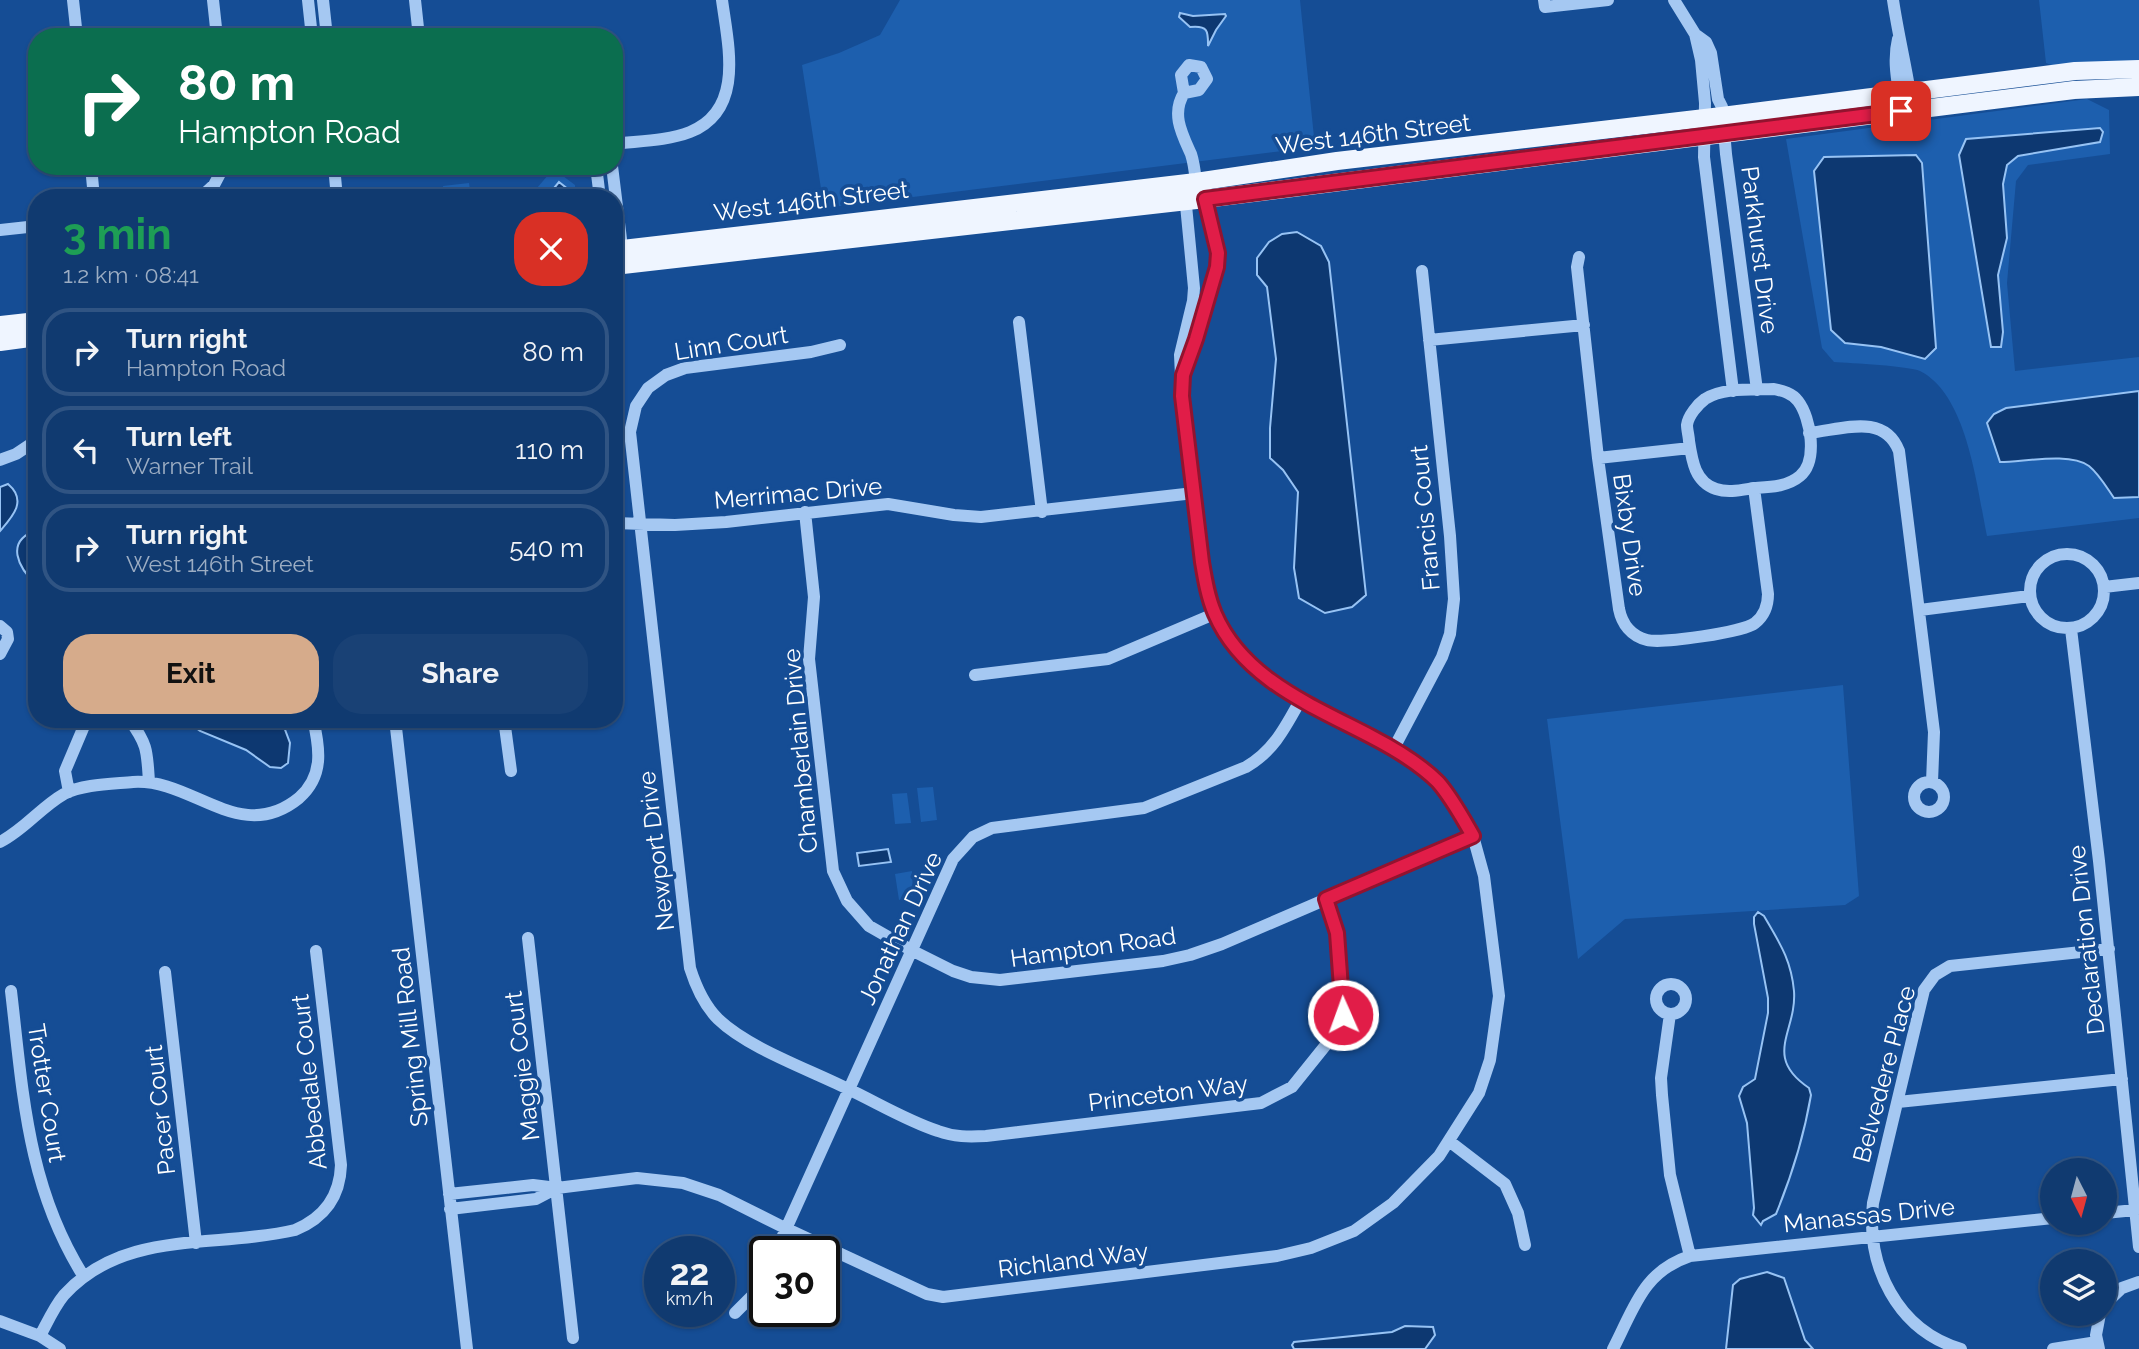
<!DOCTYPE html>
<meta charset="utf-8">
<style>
body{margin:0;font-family:Raleway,sans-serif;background:#194175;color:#f1f3f6;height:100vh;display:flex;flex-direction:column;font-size:26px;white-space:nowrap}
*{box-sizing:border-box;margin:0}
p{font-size:23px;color:#9cadc3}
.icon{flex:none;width:38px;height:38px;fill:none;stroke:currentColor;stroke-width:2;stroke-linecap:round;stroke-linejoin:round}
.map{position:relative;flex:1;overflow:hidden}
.details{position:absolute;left:28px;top:189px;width:595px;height:539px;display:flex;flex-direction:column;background:#103a70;border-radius:28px;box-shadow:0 2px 5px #0004,0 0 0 2px #305483}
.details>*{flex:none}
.guide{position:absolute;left:28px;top:28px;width:595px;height:147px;border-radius:28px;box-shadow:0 2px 5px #0004,0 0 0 2px #305483;background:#0b6e4f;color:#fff;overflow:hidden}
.needle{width:46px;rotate:174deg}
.controls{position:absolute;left:2040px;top:1158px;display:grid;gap:14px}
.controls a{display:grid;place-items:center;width:77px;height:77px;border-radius:50%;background:#103a70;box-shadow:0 2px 5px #0004,0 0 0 2px #305483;font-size:35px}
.speed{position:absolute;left:644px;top:1236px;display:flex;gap:14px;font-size:35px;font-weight:700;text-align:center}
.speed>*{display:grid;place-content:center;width:91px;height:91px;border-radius:50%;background:#103a70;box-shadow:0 2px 5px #0004,0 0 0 2px #305483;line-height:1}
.speed small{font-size:18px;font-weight:400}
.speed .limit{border:4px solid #111;border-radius:10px;background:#fff;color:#111}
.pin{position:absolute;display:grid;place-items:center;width:60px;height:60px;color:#fff;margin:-30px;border-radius:14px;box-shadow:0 4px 10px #0006}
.me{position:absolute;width:77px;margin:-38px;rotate:358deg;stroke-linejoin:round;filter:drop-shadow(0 0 5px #0008)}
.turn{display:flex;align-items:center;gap:24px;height:147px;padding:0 35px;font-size:32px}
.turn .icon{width:91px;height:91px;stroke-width:2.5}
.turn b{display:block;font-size:49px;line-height:60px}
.round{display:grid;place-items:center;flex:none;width:74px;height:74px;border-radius:28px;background:#194175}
.overview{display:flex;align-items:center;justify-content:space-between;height:119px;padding:0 35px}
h1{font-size:42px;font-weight:700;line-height:52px;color:#1e9e55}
.primary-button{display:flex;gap:14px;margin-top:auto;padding:14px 35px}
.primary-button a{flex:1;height:80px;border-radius:28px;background:#d6ab8b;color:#111;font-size:28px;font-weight:700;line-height:80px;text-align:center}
.primary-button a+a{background:#194175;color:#f1f3f6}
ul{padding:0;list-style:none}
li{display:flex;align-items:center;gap:21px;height:88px;margin:0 14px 10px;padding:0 21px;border:4px solid #305483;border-radius:28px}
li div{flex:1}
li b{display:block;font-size:26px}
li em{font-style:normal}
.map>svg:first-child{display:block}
</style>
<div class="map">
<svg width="2139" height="1349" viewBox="0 0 2139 1349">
<rect width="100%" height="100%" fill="#154d95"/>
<!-- green -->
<path fill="#1d5fae" d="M900,0H1300L1315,147L824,208L802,65L839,53L880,35Z
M2039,0H2139V63L2057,67L2046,63Z
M2087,99L2109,110L2110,154L2028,165L2016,181L2007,283L2015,371L2139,357V518L1987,536C1977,489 1968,395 1920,371C1909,366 1851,363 1834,362L1822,348L1786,139Z
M559,173L575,185V193L572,198H523L531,195L549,174Z
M469,183L471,198H444L443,186Z
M1843,685L1859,896L1845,905L1625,919L1578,959L1547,719Z
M933,787L937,820L921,822L917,788Z
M907,793L911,823L895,824L892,794Z
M912,871L913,895L899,900L895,874Z"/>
<!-- water -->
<path fill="#0d3871" stroke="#97c3f4" stroke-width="2" d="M1180,13L1193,16L1225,14L1226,16L1216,30L1208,46C1208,32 1209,25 1190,27L1179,17Z
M2100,128L2103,132L2100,142L2018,156L2007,165L2003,184L2007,238L1998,275L2003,332L2001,347H1991L1959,155L1966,139Z
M1916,155L1922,163L1936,348L1925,359L1881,347L1845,343L1831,330L1814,171L1824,157Z
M559,182L569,190L563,198H546Z
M1297,232L1321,246L1329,262L1366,595L1352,607L1325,613L1299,598L1294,568L1298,492L1283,470L1270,458V428L1276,359L1267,287L1257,275V258L1269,242L1282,234Z
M2139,391V497L2114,498C2107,488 2099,474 2089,466C2069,452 2024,462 2000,462L1987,423L1994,414L2006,408Z
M8,484C28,501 12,517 0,531V487Z
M37,530V585C18,568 4,541 37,530Z
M191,719H281L290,743L288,763L281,768L270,767L246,750L200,731L195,727Z
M888,849L891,862L859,866L857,853Z
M1758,912L1764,916C1779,942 1791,959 1794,991C1797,1032 1762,1056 1809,1088L1811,1095C1804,1136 1792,1175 1776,1214L1763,1221L1761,1225L1753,1215L1754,1208L1747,1123L1739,1096L1743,1087L1755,1079L1768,1013V998L1754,924V917Z
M1767,1272L1784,1278L1805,1340L1813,1349H1726L1733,1285L1740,1279Z
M1405,1326L1433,1327L1435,1335L1425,1349H1294L1292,1345L1294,1342L1392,1332Z"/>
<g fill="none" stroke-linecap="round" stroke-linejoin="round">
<!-- minor -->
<path stroke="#a5c8f2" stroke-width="12" d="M73,0L77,37
M213,0L217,37
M308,0L312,37
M323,0L327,37
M415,0L419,37
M1544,0L1545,7L1608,0
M1674,0L1695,34L1706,42L1711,53L1718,99L1722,107L1726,154L1757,390
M1893,0C1898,34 1906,66 1911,99
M1695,34L1701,60L1705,103L1704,157L1733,391
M1898,39C1893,60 1897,79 1900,100
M1189,65L1201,67L1207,79L1199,90L1184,93L1181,75Z
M1184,93C1171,114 1182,134 1191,154C1194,163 1195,173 1196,182
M614,144C638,141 667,141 690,132C745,110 728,45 722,0
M91,166L94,198
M334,166L337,198
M596,166L600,198
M612,166L621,239L615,249
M200,198L214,185L224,166
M0,230L37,226
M1579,257L1577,267L1598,458L1619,609C1622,624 1631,636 1647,640C1661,644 1744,632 1755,623C1764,616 1768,605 1768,594L1754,488
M1019,322L1042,512
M1429,340L1584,325
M840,345L811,352L685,368L666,375L648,388L636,406L630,432L690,968C696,987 704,1005 718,1019C748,1048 808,1069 846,1088C876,1102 907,1121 938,1131C954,1137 969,1137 986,1136L1261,1103L1292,1087L1329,1041L1343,1015L1337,933L1326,899
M37,346L35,348L37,360
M1183,375L1202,319L1217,267L1218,253L1206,211L1205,181
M1774,389C1783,391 1792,393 1798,401C1811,418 1818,461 1800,476C1787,487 1769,487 1754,488C1741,490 1728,493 1716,489C1695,482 1692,461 1689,441C1689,437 1687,430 1687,425C1688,416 1698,404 1705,399C1724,387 1753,390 1774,389Z
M1809,433C1841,430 1884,412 1899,451L1934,732L1932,782
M1598,458L1690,448
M0,460L16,454L37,440
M805,512L814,597L809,659L833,871L847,901L869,926L911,950L953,971L971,977L1000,980L1163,961L1190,955L1222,944L1473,836
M614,523L675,525L726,522L888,504L954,515L981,517L1194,493
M2030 591a37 37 0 1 1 74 0a37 37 0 1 1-74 0Z
M2104,587L2139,583
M1920,610L2029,596
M0,626L7,632L8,639L0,654
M2071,629L2099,861L2139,1247
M975,675L1108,659L1214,614
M129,719C148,745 147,751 149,782
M395,719L467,1349
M504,719L511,771
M1394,748L1442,657L1450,634L1454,599L1450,536L1422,271
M1914 797a15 15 0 1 1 30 0a15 15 0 1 1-30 0Z
M69,792L65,771L87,719
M0,842C24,830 41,807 64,794C83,784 112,784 133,782C193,778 240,846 299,798C324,776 320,749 313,719
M528,938L573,1338
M165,972L196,1243
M1656 999a15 15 0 1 1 30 0a15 15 0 1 1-30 0Z
M11,991C23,1093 27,1187 84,1277
M1670,1014L1661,1078L1662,1095L1670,1175L1690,1256
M1898,1102L2122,1079
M1449,1141L1505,1184L1518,1213L1525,1245
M449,1194L533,1185L557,1188L637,1178L683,1183L719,1195L787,1229L927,1294L943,1297L1277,1256L1311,1248L1354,1231L1393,1203L1439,1156L1479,1093L1490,1060L1499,996L1484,876L1473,836L1455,804L1437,782L1408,758L1301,699L1259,673L1246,661L1227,638L1214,614L1206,588L1202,562L1182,396L1180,355L1193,301L1194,288L1185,195
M450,1209L536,1199L557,1188
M2105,1213L2135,1210
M776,1251L953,859L973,837L992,828L1144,808L1246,767C1274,751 1286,726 1301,699
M2105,1304L2122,1288L2139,1282
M735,1313L754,1294L765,1273
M0,1321L40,1336L60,1349
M40,1336C47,1323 54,1307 64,1295C125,1228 216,1249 295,1230C324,1218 340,1196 341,1165L316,951
M1613,1349C1634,1309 1642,1272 1690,1256L2053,1218
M1961,1349C1897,1330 1866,1266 1873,1203L1924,990L1935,975L1950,966L2109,949
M2053,1349L2097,1342
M2099,1349L2096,1335L2100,1314"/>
<!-- major -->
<path stroke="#eff5ff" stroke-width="18" d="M614,250L1196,182L1337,161L1722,116L2075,71L2139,69
M614,266L1205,199L2074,90L2139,87
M0,325L37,321
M0,342L37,337"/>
</g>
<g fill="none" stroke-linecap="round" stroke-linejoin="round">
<defs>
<path id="route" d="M1343,1015L1337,933L1326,899L1473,836C1462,817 1452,798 1438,782C1419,763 1395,749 1372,737C1313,706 1243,679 1215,614C1208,598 1205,580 1202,562L1182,396L1183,375L1196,339L1217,267L1218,253L1205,199L1901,111"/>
</defs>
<!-- route casing -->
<use href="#route" stroke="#92132f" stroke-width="18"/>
<!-- route -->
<use href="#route" stroke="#e11d48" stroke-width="12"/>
</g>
<g text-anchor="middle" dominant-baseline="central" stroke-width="7" stroke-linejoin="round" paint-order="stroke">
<!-- street labels -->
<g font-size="24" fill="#fff" stroke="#154d95">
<text transform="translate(1373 134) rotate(-7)">West 146th Street</text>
<text transform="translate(811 201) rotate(-7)">West 146th Street</text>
<text transform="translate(1760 250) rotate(83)">Parkhurst Drive</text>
<text transform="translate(731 343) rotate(-9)">Linn Court</text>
<text transform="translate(798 493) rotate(-5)">Merrimac Drive</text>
<text transform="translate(1425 518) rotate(-95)">Francis Court</text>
<text transform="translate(1630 535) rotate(82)">Bixby Drive</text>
<text transform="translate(800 751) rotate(-95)">Chamberlain Drive</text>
<text transform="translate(656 851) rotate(-97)">Newport Drive</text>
<text transform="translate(900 928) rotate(-65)">Jonathan Drive</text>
<text transform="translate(2086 940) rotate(-96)">Declaration Drive</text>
<text transform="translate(1093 947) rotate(-8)">Hampton Road</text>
<text transform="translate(410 1037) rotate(-96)">Spring Mill Road</text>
<text transform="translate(522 1066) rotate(-97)">Maggie Court</text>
<text transform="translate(1884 1074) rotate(-75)">Belvedere Place</text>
<text transform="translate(309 1082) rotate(-96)">Abbedale Court</text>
<text transform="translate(47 1093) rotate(81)">Trotter Court</text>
<text transform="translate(1168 1093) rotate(-7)">Princeton Way</text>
<text transform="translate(160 1110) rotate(-96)">Pacer Court</text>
<text transform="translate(1869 1215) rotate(-6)">Manassas Drive</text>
<text transform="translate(1073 1260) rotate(-7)">Richland Way</text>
</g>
</g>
</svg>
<div class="controls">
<a><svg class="needle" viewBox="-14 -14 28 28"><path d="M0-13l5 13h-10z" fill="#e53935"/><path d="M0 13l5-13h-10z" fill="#9cadc3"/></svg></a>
<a><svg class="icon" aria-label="layers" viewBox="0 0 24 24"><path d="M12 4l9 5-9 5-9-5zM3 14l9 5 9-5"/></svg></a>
</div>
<div class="speed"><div>22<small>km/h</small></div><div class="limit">30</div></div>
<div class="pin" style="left:1901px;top:111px;background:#d93025"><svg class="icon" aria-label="arrive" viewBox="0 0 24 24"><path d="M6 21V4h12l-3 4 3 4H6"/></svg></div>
<svg class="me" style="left:1343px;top:1015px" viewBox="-20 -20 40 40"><circle r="17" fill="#e11d48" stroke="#fff" stroke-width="3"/><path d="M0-11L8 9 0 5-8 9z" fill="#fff"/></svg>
<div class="guide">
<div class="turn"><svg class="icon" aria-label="right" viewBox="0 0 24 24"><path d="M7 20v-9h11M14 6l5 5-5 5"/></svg><div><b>80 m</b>Hampton Road</div></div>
</div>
<section class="details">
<div class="overview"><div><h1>3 min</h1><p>1.2 km · 08:41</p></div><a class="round" style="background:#d93025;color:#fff"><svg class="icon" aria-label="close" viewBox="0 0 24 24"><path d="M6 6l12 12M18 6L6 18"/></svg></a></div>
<ul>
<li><svg class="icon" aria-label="right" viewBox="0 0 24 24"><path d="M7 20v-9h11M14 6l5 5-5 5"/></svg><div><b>Turn right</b><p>Hampton Road</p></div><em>80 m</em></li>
<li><svg class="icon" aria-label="left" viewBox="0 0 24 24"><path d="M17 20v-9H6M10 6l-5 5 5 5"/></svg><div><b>Turn left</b><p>Warner Trail</p></div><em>110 m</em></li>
<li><svg class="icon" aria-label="right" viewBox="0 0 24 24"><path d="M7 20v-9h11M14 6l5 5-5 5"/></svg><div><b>Turn right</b><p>West 146th Street</p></div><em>540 m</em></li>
</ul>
<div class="primary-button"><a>Exit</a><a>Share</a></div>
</section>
</div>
